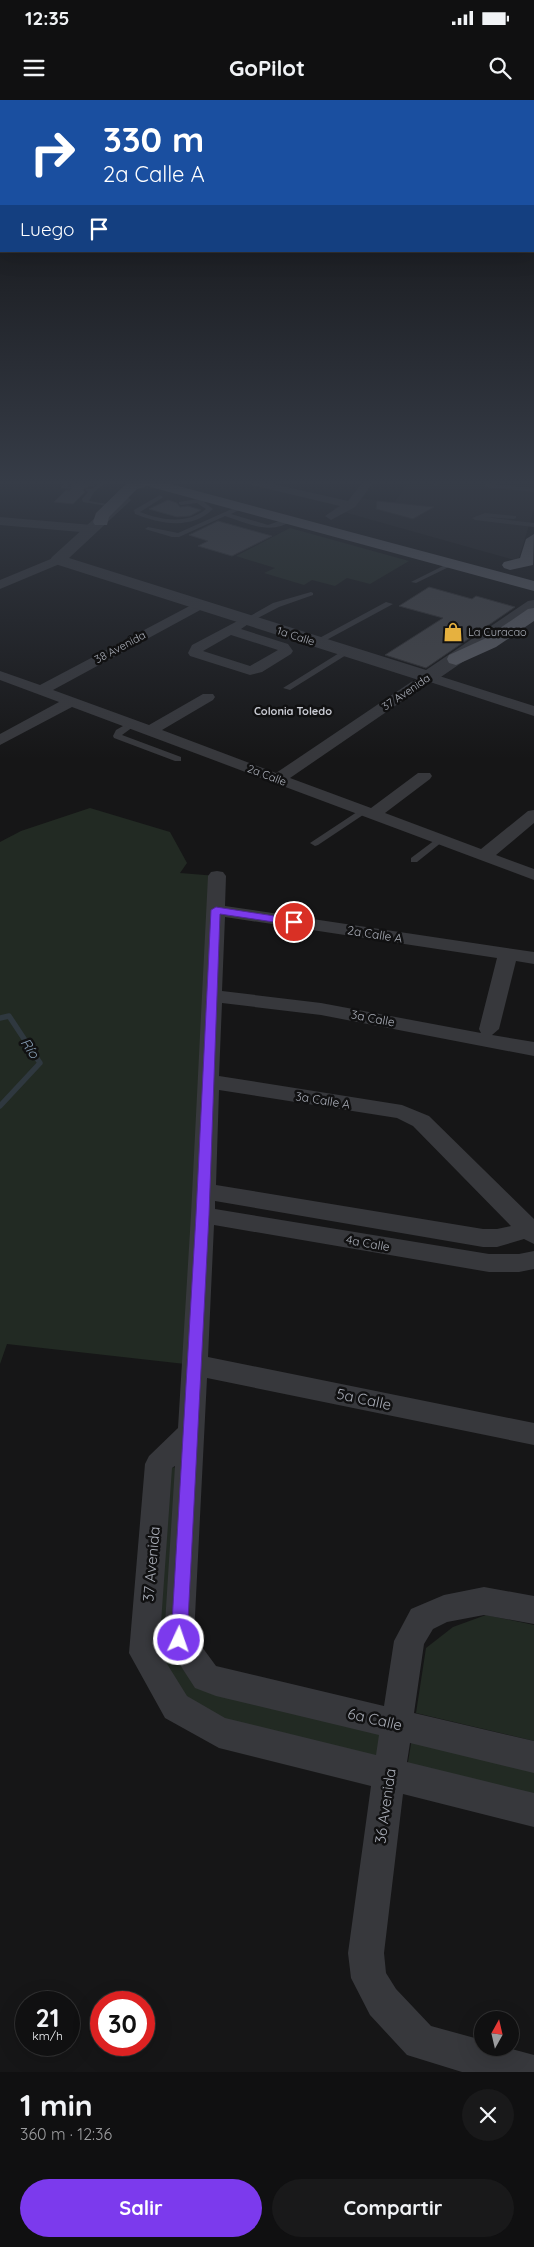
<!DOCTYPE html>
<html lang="es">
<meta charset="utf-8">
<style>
body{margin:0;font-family:Quicksand,sans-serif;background:#19191a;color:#f1f3f6;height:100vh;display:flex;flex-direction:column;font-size:19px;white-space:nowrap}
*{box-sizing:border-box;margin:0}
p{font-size:16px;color:#9c9d9f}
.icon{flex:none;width:28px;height:28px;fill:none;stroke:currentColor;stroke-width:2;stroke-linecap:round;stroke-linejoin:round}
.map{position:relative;height:1972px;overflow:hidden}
.sheet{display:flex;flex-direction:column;background:#101011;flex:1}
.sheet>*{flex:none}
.top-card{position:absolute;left:0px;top:0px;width:535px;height:152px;box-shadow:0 5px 20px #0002,0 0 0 1px #303031;background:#1a4fa0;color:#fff;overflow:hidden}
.needle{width:32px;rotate:8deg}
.buttons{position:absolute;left:474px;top:1911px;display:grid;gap:10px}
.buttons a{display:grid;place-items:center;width:45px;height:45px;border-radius:50%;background:#101011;box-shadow:0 5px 20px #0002,0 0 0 1px #303031;font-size:25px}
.speed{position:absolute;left:15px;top:1891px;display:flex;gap:10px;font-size:25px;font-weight:700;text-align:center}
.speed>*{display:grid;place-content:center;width:65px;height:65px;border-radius:50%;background:#101011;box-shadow:0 5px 20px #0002,0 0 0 1px #303031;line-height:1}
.speed small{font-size:12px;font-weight:400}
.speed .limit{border:8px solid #d22;background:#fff;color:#111}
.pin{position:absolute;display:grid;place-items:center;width:42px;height:42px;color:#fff;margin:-21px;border:2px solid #fff;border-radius:50%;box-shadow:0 1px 5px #0007}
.me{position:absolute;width:55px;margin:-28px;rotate:3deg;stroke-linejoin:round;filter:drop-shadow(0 0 4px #0008)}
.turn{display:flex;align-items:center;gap:18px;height:105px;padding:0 20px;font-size:22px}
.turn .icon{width:65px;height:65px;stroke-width:2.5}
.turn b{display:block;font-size:35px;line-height:42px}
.then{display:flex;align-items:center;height:48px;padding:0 20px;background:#0003;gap:10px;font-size:19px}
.round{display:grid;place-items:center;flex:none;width:52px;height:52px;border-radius:26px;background:#19191a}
.headline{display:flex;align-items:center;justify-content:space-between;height:85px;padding:0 20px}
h1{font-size:30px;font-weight:700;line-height:38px}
.button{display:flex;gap:10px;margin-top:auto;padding:10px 20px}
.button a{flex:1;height:58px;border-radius:30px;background:#7c3aed;color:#fff;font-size:20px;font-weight:700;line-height:58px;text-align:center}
.button a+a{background:#19191a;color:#f1f3f6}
.status{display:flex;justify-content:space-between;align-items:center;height:35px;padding:0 25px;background:#101011;direction:ltr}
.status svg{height:14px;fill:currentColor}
header{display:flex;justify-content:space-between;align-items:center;height:65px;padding:0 20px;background:#101011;font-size:22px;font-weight:700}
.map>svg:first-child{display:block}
</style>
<div class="status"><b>12:35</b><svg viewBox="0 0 49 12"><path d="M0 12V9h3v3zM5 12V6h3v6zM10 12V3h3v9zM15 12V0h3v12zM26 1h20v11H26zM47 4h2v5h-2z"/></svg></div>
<header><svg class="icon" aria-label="menu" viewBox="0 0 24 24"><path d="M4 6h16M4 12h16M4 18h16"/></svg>GoPilot<svg class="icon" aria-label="search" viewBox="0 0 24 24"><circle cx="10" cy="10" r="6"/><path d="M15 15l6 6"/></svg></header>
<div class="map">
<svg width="534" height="1972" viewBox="0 0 534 1972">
<rect width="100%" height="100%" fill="#161617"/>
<!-- built -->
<path fill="#222224" d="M408,383H534V409L518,461L333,409L359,398L394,403Z"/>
<!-- green -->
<path fill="#222a23" d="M290,428L409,461L370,484L347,478L335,486L312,480L304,485L264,473L275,468L236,456Z
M90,708L170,732L187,763L180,773L217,776L194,1265L7,1244L0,1264V742L21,731Z
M177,1367L165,1548L201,1589L383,1632L378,1660L227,1623L181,1598L154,1549L170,1368Z
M486,1515L534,1525V1641L416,1613L426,1548L453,1527Z
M412,1638L534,1668V1700L407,1668Z"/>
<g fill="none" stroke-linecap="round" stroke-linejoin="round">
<!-- stream -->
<path stroke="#2f383f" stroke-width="5.5" d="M0,918L9,916L40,963L0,1006"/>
</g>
<!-- building -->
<path fill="#45464a" stroke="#303033" d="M74,383L94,385L85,388L83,390L85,392L73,404L54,402L66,390H71V386Z
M168,400L177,403L180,407L188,406L201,410L190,416L177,417L149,409Z
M377,401L434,407L413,419L376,409Z
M218,421L272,436L232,456L198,446L208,441L189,435Z
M429,487L472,499L476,496L515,507L426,568L385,555L443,518L399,506Z"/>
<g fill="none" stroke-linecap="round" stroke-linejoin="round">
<!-- service -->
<path fill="#37383c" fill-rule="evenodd" d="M64,383H70L67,386L70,387V389L61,388Z
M100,383H106L94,392L89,401L113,405V407L83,402L82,399L88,392L85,390L86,389H91Z
M434,383H440L436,386L434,385Z
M487,384L534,388V392L485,387V385Z
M160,395L163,397L162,398L140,412C161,420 186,425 206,409L197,403L181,405L179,404V402L204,398L207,400L204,402L213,409C192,430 160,424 135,414L134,410Z
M243,404L246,406L245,407L231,414L268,425L291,417L294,419C272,436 250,424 225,416L179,437H172L145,429L148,427L178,433Z
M485,413L516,416V418L514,419L484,417L534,423V427L475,420L472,418Z
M453,461L455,462V464L416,483L411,482Z
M311,492L313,493V495L279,507L250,522L243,520L273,503Z
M386,502L393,504L319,544L312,542Z
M344,550L351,552L290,590L283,588Z
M130,622L137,624L122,635L181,657V661H175L114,638L113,636L116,630Z
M363,708L367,711L366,713L318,745L315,746L310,743Z
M439,737L444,740L442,742L417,762H411V758Z"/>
<!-- minor -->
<path fill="#37383c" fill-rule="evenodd" d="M250,383H269L348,401L362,383H373L355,407L331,420L325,416L340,406L252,385Z
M0,417L92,425L98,429L92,433L0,425Z
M58,456L64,460L62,463L0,489V480Z
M199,501L204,502L206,505L204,508L53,590L149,625L203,594H213L215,597L213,600L162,630L276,673L423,574H433L534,606V616L430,582L290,678L371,708L418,673H430L432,676L430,679L385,713L481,749L528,711L534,710V723L496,755L534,769V780L72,607L0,645V634L59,602L0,580V571L40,585Z
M247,516L254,520L241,529L288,544L293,551L291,554L262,572L250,575L190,556L188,553L192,545ZM231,535L278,550L250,566L203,551Z
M217,771L223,772L226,776L225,806L534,852V864L516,861L499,929L492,935L534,942V956L321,915L222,903L219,976L402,1005L429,1016L534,1119V1144L524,1139L497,1147H483L215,1101V1109L489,1154H519L534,1151V1169L519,1172H489L214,1125L208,1257L534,1323V1345L207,1278L194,1536L216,1566L384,1606L394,1541L411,1509L444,1495L484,1487L534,1496V1524L484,1515L447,1522L433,1529L424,1544L414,1613L534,1641V1673L410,1643L407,1662L534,1693V1727L403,1694L384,1853L386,1873L396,1889L431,1926L482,1940V1948H508L534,1955V1972H462L407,1955L370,1915L351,1878L348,1853L371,1686L219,1648L165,1618L129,1553L145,1364L149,1356L178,1328L191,1115L208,776L211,772ZM225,817L497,858L479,929L481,933L321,903L222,891ZM219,990L397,1018L413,1026L511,1126L497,1129H483L216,1085ZM175,1366L164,1540L195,1588L216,1596L379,1635L376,1655L225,1618L187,1596L159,1551L172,1368Z"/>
<!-- tertiary -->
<path fill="#37383c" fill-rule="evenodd" d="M123,395L128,397L131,400L128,403L69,458L426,570L528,501L534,500V513L435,581L428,583L52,463L50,460L52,457L118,397Z"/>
<!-- trunk -->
<path fill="#5b5d64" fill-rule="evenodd" d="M127,383H167L534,481V491L147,386L137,389L109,417L107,425H95L93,422L96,413Z
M534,434L533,465L510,470L504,468L502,465L504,462L520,458L526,439Z
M534,508V521L496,547L456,565L449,563L447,559L449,555L484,539L528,509Z"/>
<!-- path-bridge -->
<path stroke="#3d3e43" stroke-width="2" stroke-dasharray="1 2.5" stroke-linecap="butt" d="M130,383L148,388L160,383"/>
</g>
<!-- sky -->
<linearGradient id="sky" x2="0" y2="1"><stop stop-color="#0c0c0d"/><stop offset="0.58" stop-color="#363c47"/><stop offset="1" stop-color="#363c47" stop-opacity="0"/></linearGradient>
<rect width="534" height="659" fill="url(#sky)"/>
<!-- route -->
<path fill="#7c3aed" stroke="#51269a" d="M216,807L294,819L298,822L294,825L220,814L209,1115L187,1540L184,1545L179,1548L173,1545L171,1540L196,1115L211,810Z"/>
<!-- icons -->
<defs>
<symbol id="shop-bare" viewBox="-9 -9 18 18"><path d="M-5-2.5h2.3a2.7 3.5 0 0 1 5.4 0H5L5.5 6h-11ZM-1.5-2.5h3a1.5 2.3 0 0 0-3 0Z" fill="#e6b13f" stroke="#111112" stroke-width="2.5" paint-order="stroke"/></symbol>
</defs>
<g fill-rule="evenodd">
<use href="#shop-bare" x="439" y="518" width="28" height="28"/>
</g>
<g text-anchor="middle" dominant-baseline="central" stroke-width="5" stroke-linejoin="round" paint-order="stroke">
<!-- far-poi labels -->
<g font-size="11" fill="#a8acb6" stroke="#111112" text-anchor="start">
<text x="468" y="532">La Curacao</text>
</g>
<!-- far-street labels -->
<g font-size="11" fill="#a8acb6" stroke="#111112">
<text transform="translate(296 536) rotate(18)">1a Calle</text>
<text transform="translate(120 547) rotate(-28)">38 Avenida</text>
<text transform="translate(406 592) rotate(-34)">37 Avenida</text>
<text transform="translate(267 675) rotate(21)">2a Calle</text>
</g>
<!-- far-neighbourhood labels -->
<g font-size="11" font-weight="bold" fill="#c9cbd3" stroke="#111112">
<text x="293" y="611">Colonia Toledo</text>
</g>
<!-- street labels -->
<g font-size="12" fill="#a8acb6" stroke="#111112">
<text transform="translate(375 834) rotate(9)">2a Calle A</text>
<text transform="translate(373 918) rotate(11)">3a Calle</text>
<text transform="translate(323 1000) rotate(9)">3a Calle A</text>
<text transform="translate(368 1143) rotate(10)">4a Calle</text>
</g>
<!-- water labels -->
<g font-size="14" font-style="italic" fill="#8299af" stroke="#111112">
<text transform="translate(30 948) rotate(56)">Río</text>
</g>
<!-- near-street labels -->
<g font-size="15" fill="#a8acb6" stroke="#111112">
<text transform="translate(364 1299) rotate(12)">5a Calle</text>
<text transform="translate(151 1464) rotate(-85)">37 Avenida</text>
<text transform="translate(375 1619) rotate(13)">6a Calle</text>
<text transform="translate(385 1706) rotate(-82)">36 Avenida</text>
</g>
</g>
</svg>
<div class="buttons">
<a><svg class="needle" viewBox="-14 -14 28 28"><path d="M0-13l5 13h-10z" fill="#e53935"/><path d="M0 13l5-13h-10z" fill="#9c9d9f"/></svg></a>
</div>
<div class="speed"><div>21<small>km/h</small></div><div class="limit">30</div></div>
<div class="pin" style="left:294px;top:822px;background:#d93025"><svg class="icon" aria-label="arrive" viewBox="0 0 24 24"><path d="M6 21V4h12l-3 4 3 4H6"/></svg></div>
<svg class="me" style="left:179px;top:1540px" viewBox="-20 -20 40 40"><circle r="17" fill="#7c3aed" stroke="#fff" stroke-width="3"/><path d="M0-11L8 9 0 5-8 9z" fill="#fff"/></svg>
<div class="top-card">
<div class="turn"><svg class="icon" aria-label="right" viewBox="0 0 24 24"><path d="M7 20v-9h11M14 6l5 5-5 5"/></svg><div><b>330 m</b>2a Calle A</div></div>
<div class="then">Luego<svg class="icon" aria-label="arrive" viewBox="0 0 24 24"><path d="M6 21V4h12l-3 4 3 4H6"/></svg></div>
</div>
</div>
<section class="sheet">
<div class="headline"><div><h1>1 min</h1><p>360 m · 12:36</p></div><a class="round"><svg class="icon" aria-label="close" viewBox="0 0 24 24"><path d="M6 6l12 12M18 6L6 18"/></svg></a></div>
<div class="button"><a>Salir</a><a>Compartir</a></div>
</section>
